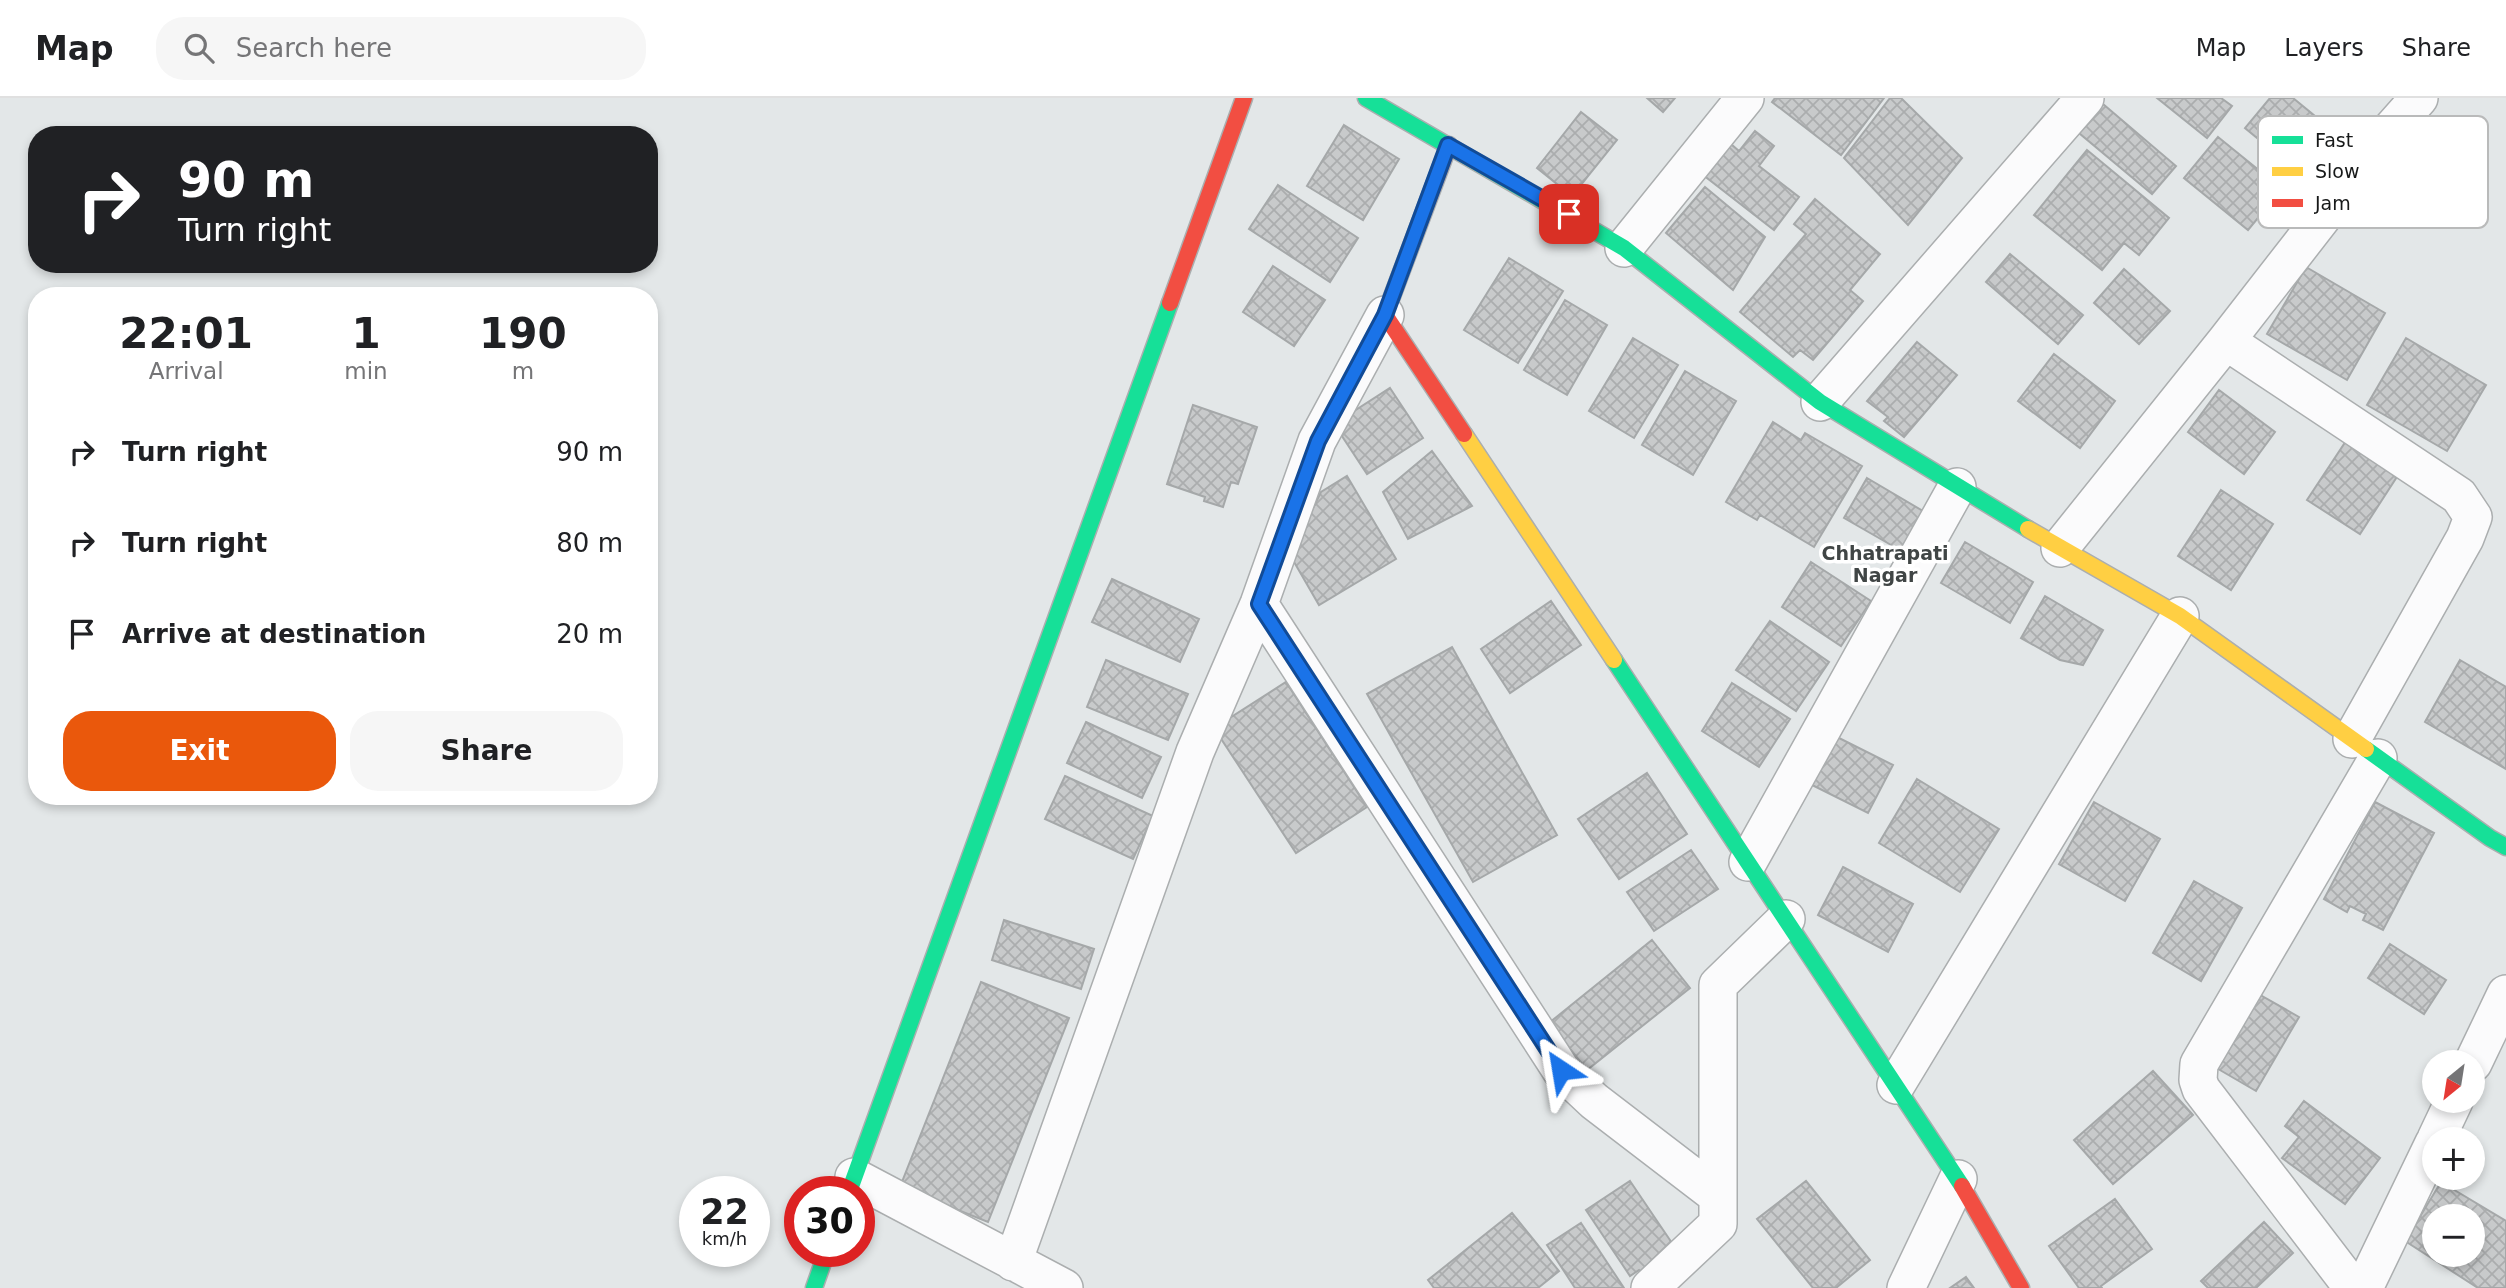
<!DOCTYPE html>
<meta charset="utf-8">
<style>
body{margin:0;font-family:"DejaVu Sans",sans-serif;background:#f6f6f6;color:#202124;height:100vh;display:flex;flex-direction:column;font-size:26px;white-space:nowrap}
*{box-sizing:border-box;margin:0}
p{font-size:23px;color:#757577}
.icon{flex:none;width:38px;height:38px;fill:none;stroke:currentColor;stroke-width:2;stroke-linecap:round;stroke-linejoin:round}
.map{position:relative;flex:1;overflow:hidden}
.panel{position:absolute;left:28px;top:189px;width:630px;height:518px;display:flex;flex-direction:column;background:#fff;border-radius:28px;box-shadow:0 4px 10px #0003}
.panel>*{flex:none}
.hud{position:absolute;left:28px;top:28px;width:630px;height:147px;border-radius:28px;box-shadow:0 4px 10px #0003;background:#202124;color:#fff;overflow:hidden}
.needle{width:46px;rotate:210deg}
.buttons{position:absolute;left:2422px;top:952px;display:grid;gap:14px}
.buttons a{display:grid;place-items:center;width:63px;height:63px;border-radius:50%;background:#fff;box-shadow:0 4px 10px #0003;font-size:35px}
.speed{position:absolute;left:679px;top:1078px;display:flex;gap:14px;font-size:35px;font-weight:700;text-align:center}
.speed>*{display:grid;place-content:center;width:91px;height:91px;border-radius:50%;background:#fff;box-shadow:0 4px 10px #0003;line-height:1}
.speed small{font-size:18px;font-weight:400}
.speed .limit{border:10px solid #d22;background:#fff;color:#111}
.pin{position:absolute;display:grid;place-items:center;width:60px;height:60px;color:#fff;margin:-30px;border-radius:14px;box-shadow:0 4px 10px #0006}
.me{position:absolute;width:77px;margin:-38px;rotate:327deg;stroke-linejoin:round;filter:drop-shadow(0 0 5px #0008)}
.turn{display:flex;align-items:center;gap:24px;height:147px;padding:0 35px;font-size:32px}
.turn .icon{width:91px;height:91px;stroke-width:2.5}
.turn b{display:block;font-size:49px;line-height:60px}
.eta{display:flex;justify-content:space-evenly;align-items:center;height:119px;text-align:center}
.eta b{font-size:42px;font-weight:600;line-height:49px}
.cta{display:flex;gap:14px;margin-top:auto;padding:14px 35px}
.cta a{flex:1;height:80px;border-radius:28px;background:#ea580c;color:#fff;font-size:28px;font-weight:600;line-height:80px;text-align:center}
.cta a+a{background:#f6f6f6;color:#202124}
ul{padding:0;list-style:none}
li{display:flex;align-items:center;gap:21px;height:91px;padding:0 35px}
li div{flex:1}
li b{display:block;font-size:26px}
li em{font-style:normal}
header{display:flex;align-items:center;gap:42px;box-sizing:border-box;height:98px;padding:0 35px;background:#fff;border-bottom:2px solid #e0e0e0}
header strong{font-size:33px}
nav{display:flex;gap:38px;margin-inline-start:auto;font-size:24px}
.search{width:490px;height:63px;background:#f6f6f6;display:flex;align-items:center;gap:18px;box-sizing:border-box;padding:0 24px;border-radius:28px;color:#757577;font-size:26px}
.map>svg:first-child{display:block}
</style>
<header>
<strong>Map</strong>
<div class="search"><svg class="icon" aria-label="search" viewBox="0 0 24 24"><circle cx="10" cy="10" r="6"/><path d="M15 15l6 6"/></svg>Search here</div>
<nav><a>Map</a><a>Layers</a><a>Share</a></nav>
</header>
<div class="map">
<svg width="2506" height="1190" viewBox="0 0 2506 1190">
<defs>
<pattern id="building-cross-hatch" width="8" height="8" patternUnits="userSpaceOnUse" patternTransform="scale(1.75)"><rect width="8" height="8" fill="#c8cacb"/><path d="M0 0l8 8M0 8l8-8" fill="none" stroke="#abadae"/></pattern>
</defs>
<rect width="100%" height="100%" fill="#e3e7e8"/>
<!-- building -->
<path fill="url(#building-cross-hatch)" stroke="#a5a8a9" stroke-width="2" fill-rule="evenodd" d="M1647,0H1675L1663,14Z
M1775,0H1884L1841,57L1772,4Z
M1890,0H1901L1962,60L1908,127L1844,60Z
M2157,0H2221L2232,8L2207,40Z
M2270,0H2293L2343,41L2308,82L2245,30Z
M2103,6L2176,68L2152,96L2079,35Z
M1581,14L1617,42L1572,98L1537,70Z
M1344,27L1399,61L1363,122L1307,88Z
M1755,33L1774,48L1759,68L1799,99L1774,132L1698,73L1724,40L1739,53Z
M2218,39L2282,91L2248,132L2184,80Z
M2087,52L2169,120L2139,157L2124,145L2102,172L2034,117Z
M1278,87L1358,140L1330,184L1249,131Z
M1705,89L1765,139L1733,192L1666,135Z
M1815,101L1880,156L1850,192L1863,203L1813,262L1800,252L1793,259L1740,214L1806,136L1794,126Z
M2010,156L2083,217L2058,246L1986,184Z
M1509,160L1563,193L1518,265L1464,232Z
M1273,168L1325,202L1294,248L1243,214Z
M2306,169L2385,215L2347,282L2267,236Z
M2124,171L2170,213L2139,246L2094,205Z
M1565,202L1607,227L1567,297L1524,272Z
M1633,240L1678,267L1634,340L1589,313Z
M2406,240L2486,287L2447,353L2367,307Z
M1917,244L1957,277L1904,339L1884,323L1888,319L1867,303Z
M2054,256L2115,303L2080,350L2018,303Z
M1685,273L1736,303L1693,377L1642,347Z
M1390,290L1423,340L1367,376L1334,326Z
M2219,292L2275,334L2244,376L2188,334Z
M1193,307L1257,329L1238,386L1231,384L1223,409L1204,403L1205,399L1167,386Z
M1773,324L1801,342L1805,335L1862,368L1814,449L1760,417L1757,422L1726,404Z
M2350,337L2402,371L2360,436L2307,402Z
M1432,353L1472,408L1408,441L1383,394Z
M1347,378L1396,461L1319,507L1290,457L1321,394Z
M1867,380L1928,416L1905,455L1844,420Z
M2221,392L2273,426L2231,492L2178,458Z
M1965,444L2033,484L2010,525L1941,485Z
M1811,464L1871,503L1841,548L1782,509Z
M1112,481L1199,521L1180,564L1092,524Z
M2045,498L2103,532L2083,567L2060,562L2021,540Z
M1551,503L1581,547L1510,595L1481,551Z
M1770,523L1829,564L1796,613L1736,572Z
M1452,549L1557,737L1473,784L1367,596Z
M1106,562L1188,596L1168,642L1087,609Z
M2460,562L2506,589V671L2425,624Z
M1286,584L1367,709L1296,755L1214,630Z
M1732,585L1790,621L1759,669L1702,633Z
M1086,624L1161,659L1142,700L1067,665Z
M1823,632L1893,667L1868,715L1798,680Z
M1647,675L1687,736L1619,781L1578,721Z
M1065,678L1153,718L1133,761L1045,721Z
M1917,681L1999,731L1960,794L1879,745Z
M2094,704L2160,741L2125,803L2059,766Z
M2375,704L2434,735L2383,832L2363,822L2366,816L2350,808L2347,814L2324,801Z
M1691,752L1718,791L1654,833L1627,794Z
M1843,769L1913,806L1888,854L1818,817Z
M2194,783L2242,810L2201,883L2153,855Z
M1004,822L1094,851L1081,891L992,862Z
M1652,842L1690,890L1587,972L1549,925Z
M2390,846L2446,882L2424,916L2368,880Z
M981,884L1069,920L988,1124L900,1089Z
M2255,894L2299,919L2256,993L2213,968Z
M2153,973L2193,1017L2113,1086L2074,1042Z
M2304,1003L2380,1060L2345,1106L2282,1060L2299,1039L2285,1028Z
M1630,1083L1674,1148L1642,1175L1639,1172L1630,1178L1586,1112Z
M1806,1083L1870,1162L1836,1190H1813L1757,1121Z
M2441,1084L2506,1123V1190H2478L2405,1143ZM2434,1118H2473V1157H2434Z
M2115,1101L2152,1151L2101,1188L2102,1190H2079L2049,1148Z
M1512,1115L1559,1173L1538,1190H1434L1428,1182Z
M2264,1124L2293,1155L2256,1190H2208L2201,1183Z
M1581,1125L1624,1190H1575L1547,1147Z
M1966,1179L1974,1190H1950Z"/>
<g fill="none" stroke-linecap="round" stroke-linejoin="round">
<defs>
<path id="street" d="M1624,150L1745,0
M2226,243L2459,398L2473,419L2465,440L2352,641
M1820,304L2085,0
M2060,450L2226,243L2387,36L2419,0
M1259,506L1561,972L1594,1003L1718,1098
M1748,764L1957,389
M2473,965L2506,896
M1896,987L2180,518
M2436,1041L2454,1003
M854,1079L1064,1190
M1013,1164L1195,654L1259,506L1317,343L1385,217
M1650,1190L1718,1126V887L1786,821
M1906,1190L1958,1081
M2353,1190L2201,991L2198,982L2199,966L2378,660
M2364,1190L2434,1045"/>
<path id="fast" d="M1366,0L1624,150L1820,304L2028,431
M1614,562L1962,1088
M2366,651L2490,740L2506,749
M849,1094L1170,205
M814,1190L827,1153"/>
<path id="slow" d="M1464,336L1614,562
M2028,431L2180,518L2366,651"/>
<path id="jam" d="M1449,47L1385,217L1464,336
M1170,205L1244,0
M1962,1088L2021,1190"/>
</defs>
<!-- street casing -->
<use href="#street" stroke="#abaeaf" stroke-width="40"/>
<!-- fast casing -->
<use href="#fast" stroke="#abaeaf" stroke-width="19"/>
<!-- slow casing -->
<use href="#slow" stroke="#abaeaf" stroke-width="19"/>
<!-- jam casing -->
<use href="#jam" stroke="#abaeaf" stroke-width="19"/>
<!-- street -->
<use href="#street" stroke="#fbfbfc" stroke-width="37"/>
<!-- fast -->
<use href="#fast" stroke="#16e098" stroke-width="16"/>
<!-- slow -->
<use href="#slow" stroke="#ffcf43" stroke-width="16"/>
<!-- jam -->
<use href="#jam" stroke="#f24e42" stroke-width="16"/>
</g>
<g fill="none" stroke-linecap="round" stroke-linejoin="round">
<defs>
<path id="route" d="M1561,972L1259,506L1318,343L1385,217L1448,47L1569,116"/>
</defs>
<!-- route casing -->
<use href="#route" stroke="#114b97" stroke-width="18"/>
<!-- route -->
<use href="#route" stroke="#1a73e8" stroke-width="12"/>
</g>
<g text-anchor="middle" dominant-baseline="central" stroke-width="7" stroke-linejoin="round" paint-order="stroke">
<!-- neighbourhood labels -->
<g font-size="19" font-weight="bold" fill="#404545" stroke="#fff">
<text x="1885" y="455">Chhatrapati<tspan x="1885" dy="22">Nagar</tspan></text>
</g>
</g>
<!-- legend -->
<rect x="2258" y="18" width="230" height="112" rx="10" fill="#fff" stroke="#b9baba" stroke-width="2"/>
<rect x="2272" y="38" width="31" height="8" fill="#16e098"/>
<rect x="2272" y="69" width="31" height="9" fill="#ffcf43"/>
<rect x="2272" y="101" width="31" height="8" fill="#f24e42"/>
<g font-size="19" fill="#171919">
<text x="2315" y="49">Fast</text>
<text x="2315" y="80">Slow</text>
<text x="2315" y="112">Jam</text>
</g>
</svg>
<div class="buttons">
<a><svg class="needle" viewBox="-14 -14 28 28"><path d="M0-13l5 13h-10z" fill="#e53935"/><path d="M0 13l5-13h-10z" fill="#757577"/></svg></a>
<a>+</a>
<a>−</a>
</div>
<div class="speed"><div>22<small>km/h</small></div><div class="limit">30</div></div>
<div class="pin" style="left:1569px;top:116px;background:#d93025"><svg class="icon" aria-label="arrive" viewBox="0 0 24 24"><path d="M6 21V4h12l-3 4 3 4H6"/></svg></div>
<svg class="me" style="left:1561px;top:972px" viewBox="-20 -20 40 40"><path d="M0-17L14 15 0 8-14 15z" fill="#1a73e8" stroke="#fff" stroke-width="4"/></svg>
<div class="hud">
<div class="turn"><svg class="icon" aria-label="right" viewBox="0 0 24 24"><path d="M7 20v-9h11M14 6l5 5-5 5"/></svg><div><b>90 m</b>Turn right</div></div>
</div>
<section class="panel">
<div class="eta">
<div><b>22:01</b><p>Arrival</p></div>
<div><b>1</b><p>min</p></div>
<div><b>190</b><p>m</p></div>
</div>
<ul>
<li><svg class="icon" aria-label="right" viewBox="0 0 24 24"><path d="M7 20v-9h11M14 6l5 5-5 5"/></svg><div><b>Turn right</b></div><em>90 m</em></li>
<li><svg class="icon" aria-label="right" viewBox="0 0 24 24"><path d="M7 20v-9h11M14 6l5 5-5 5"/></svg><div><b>Turn right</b></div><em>80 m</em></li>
<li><svg class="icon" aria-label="arrive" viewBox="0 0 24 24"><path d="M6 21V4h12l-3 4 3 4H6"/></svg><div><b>Arrive at destination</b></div><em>20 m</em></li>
</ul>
<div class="cta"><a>Exit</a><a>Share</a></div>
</section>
</div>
